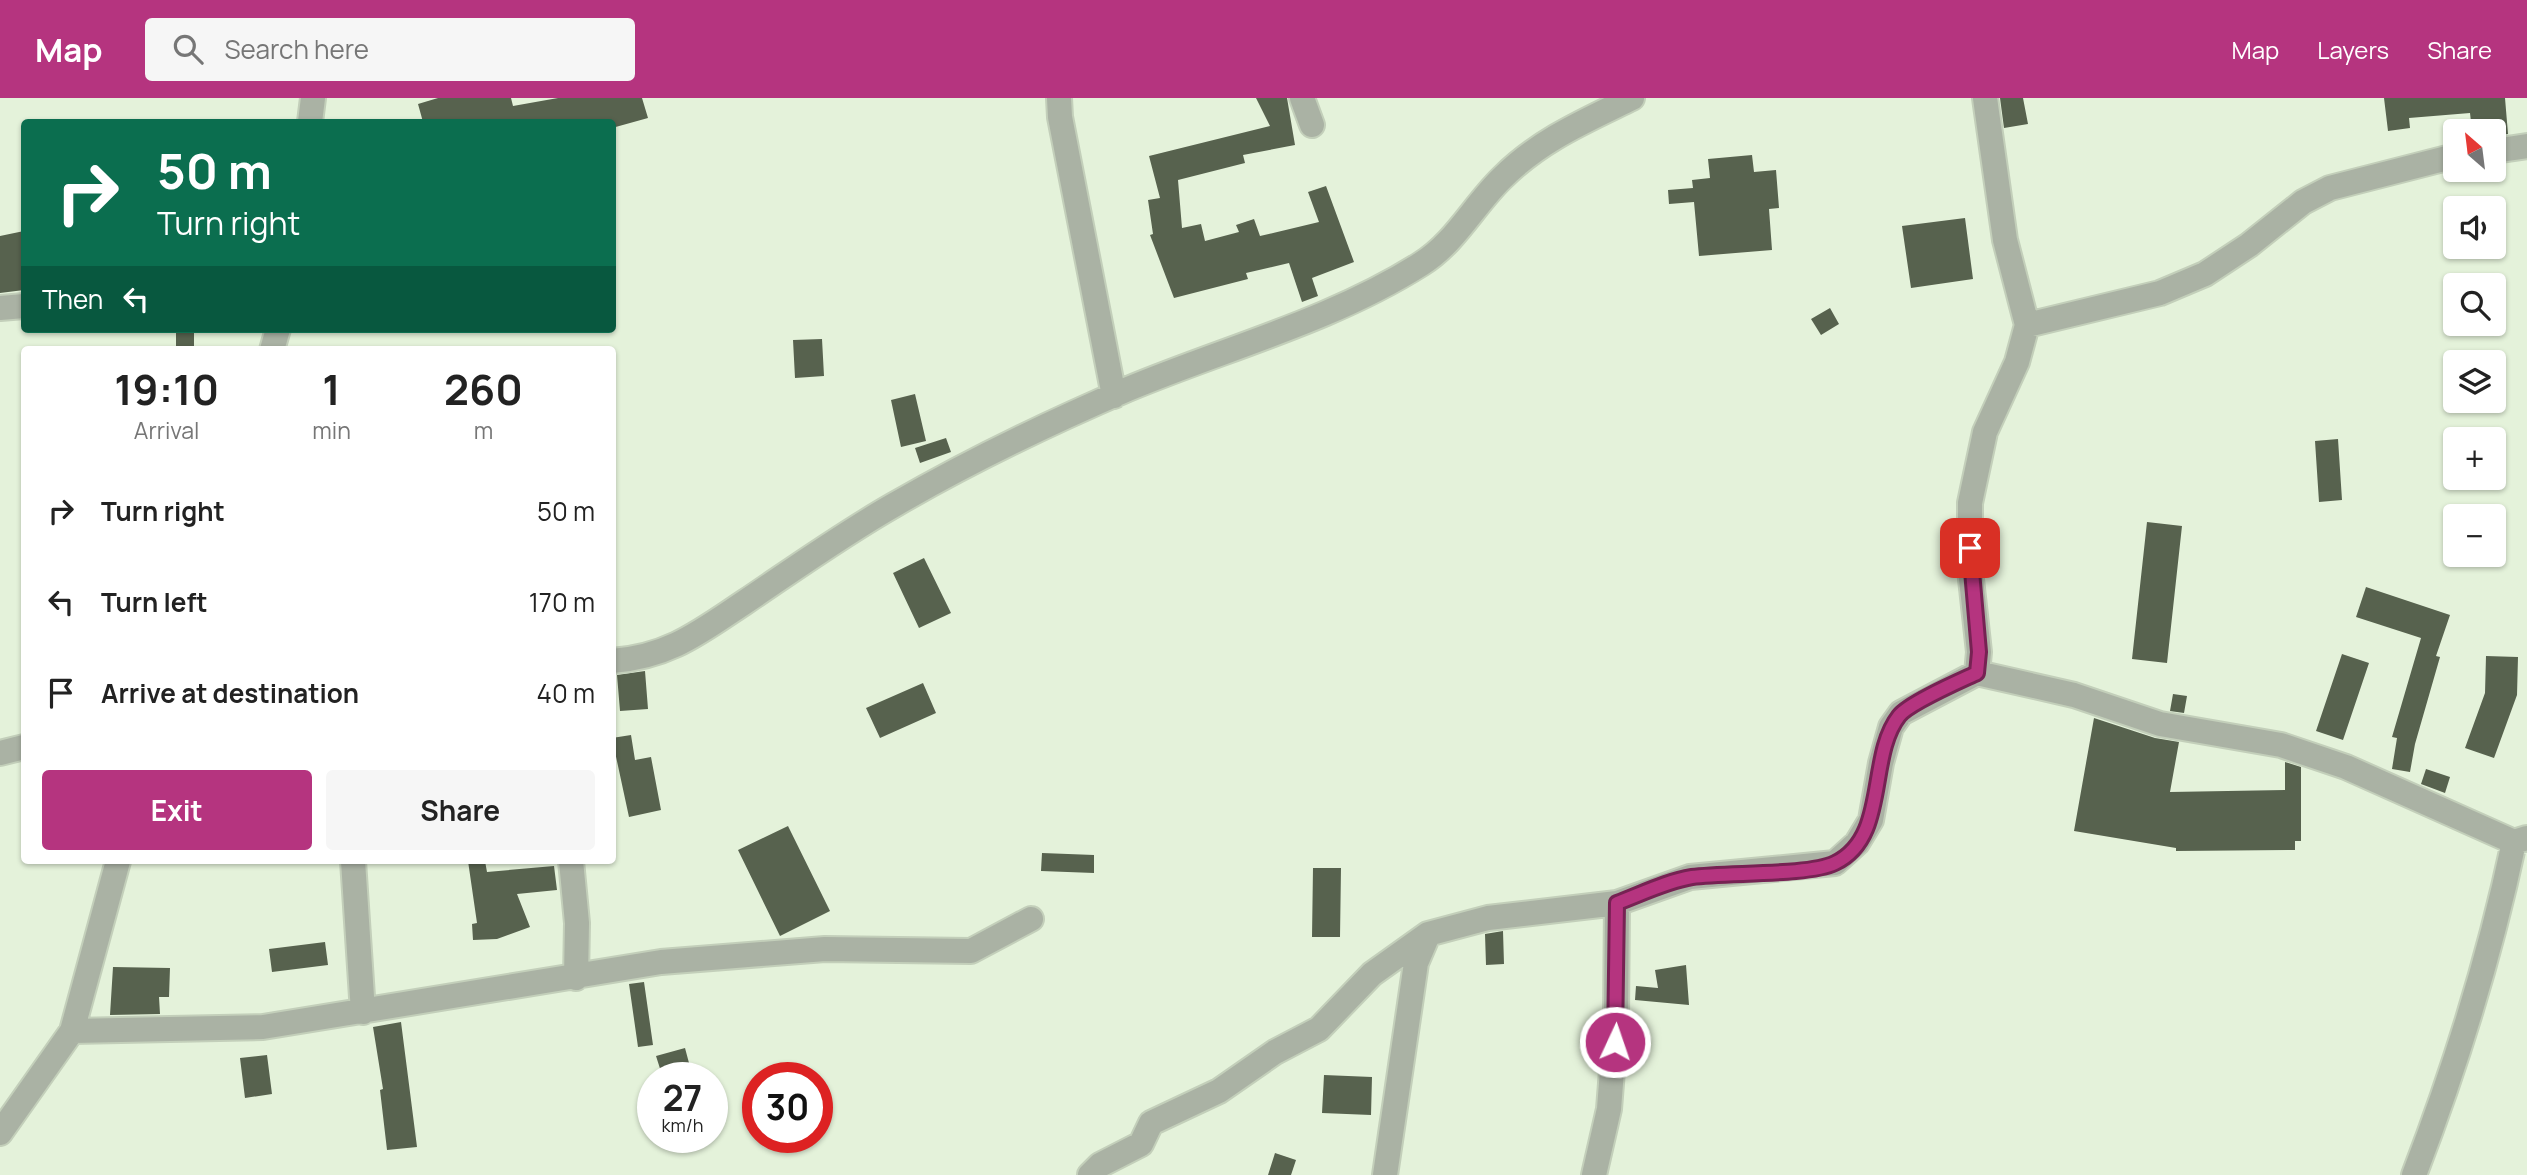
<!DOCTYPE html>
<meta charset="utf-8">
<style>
body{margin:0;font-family:Manrope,sans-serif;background:#f6f6f6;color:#222;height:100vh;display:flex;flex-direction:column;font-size:26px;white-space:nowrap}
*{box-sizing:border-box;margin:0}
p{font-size:23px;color:#767676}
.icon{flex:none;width:38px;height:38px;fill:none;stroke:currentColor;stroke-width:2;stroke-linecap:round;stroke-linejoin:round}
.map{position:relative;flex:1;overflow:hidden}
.side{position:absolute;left:21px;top:248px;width:595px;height:518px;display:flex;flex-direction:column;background:#fff;border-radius:7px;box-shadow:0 2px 5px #0004}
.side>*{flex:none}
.hud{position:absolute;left:21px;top:21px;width:595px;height:214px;border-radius:7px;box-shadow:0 2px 5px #0004;background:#0b6e4f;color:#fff;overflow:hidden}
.needle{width:46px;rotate:332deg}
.buttons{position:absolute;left:2443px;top:21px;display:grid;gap:14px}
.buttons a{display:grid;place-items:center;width:63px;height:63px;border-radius:7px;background:#fff;box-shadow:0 2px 5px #0004;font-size:35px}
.speed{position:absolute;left:637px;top:964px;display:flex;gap:14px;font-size:35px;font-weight:700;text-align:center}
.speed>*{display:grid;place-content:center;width:91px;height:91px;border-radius:50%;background:#fff;box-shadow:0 2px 5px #0004;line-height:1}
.speed small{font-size:18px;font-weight:400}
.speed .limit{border:10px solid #d22;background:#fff;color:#111}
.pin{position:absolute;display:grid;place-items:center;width:60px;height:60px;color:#fff;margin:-30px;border-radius:14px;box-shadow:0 4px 10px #0006}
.me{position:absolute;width:77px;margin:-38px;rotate:3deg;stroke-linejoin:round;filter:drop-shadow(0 0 5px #0008)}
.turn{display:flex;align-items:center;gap:24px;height:147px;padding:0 21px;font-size:32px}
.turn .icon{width:91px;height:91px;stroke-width:2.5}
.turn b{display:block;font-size:49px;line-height:60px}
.then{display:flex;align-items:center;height:66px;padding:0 21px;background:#0003;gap:14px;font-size:26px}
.eta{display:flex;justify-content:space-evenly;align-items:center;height:119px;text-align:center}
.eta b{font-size:42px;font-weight:700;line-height:49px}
.primary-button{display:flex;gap:14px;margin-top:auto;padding:14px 21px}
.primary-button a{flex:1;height:80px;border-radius:7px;background:#b5347f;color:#fff;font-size:28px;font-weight:700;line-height:80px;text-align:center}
.primary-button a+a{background:#f6f6f6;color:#222}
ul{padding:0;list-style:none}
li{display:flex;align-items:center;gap:21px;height:91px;padding:0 21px}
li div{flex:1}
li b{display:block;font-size:26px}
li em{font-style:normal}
header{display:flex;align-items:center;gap:42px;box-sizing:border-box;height:98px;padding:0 35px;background:#b5347f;color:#fff}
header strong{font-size:33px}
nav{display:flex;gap:38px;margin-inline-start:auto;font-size:24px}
.search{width:490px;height:63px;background:#f6f6f6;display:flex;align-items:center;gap:18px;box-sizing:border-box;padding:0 24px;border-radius:7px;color:#767676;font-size:26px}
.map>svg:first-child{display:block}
</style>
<header>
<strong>Map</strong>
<div class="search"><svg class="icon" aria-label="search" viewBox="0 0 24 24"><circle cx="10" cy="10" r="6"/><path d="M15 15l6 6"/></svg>Search here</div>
<nav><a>Map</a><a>Layers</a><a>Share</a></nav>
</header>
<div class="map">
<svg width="2527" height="1077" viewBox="0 0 2527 1077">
<rect width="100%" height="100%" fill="#e4f2da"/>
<!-- building -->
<path fill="#57624e" d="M438,0H511L513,8L558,0H642L648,20L612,30V24H423L418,6Z
M1256,0H1287L1295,47L1243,57L1245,65L1178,82L1182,130L1201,126L1205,143L1239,134L1236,127L1254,121L1260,138L1319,124L1308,94L1326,88L1354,164L1312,180L1318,198L1302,204L1289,165L1246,175L1248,181L1174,200L1150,137L1153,136L1148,102L1160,100L1149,58L1270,28Z
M2000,0H2023L2028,26L2004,30Z
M2384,0H2505L2508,36L2494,38V33H2472L2470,15L2409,20L2410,30L2388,33Z
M1752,57L1754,74L1776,72L1779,110L1769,111L1772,152L1699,158L1694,104L1669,106L1668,92L1693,90L1692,82L1710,80L1708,61Z
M1965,120L1973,181L1911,190L1902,128Z
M24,133V192L0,195V138Z
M1830,210L1839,226L1821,237L1811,221Z
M176,231H194V252H176Z
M822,241L824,278L795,280L793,242Z
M915,296L926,343L901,349L891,302Z
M946,340L951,354L920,365L915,350Z
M2338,341L2342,402L2319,404L2315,343Z
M2147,424L2182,428L2167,565L2132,561Z
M924,460L951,515L919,530L893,475Z
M2366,489L2450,517L2436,558L2440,559L2415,646L2410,674L2392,671L2397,640L2392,639L2421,540L2356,519Z
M2342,556L2369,565L2343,642L2316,633Z
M2486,558L2518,559L2517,597L2494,660L2465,650L2485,595Z
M645,573L648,611L620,613L617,577Z
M923,585L936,615L880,640L866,610Z
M2173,596L2187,598L2184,615L2170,613Z
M2094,620L2155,640L2179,644L2170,694L2285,692V664L2301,669V743H2295V752L2176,753V750L2074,733Z
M631,637L635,662L651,659L661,712L629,719L612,640Z
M2426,671L2450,679L2445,695L2421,686Z
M788,728L830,813L780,838L738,752Z
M1042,755L1094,757V775L1041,773Z
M468,763H485L487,774L554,768L557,792L517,796L530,829L497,841L473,842L472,826L477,825Z
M1313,770H1341L1340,839H1312Z
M1503,833L1504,866L1486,867L1485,836Z
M325,844L328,867L272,874L269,851Z
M1686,867L1689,907L1635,902L1636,888L1658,890L1655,872Z
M113,869L170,870L169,899H159L160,916L110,917Z
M644,884L653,947L638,949L629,886Z
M401,924L417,1049L387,1052L380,992L383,991L373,929Z
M685,950L693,980H663L656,958Z
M267,957L272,996L245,1000L240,960Z
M1324,977L1372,979L1371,1017L1322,1015Z
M1275,1055L1296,1062L1291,1077H1268Z"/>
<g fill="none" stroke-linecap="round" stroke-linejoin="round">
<defs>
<path id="minor" d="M1059,0L1060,19L1114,298
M1302,0L1312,27
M310,24L313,0
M2494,53L2527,48
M0,210L24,208
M2027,227L2160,195L2205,176L2249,147L2303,104L2330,90L2455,58
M272,252L278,231
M612,563C669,559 700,534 745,504C794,471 843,436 894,407C968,364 1049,325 1128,291C1226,250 1331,223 1421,166C1455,145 1474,107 1502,80C1540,42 1585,23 1632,0
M1977,575L1979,554L1970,472V405L1985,334L2017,264L2027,227L2005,142L1985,0
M0,655L24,649
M353,763L363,914
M571,763L577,825L576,880
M72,933L263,929L661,864L825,851L971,853L1031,821
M0,1035L72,933L118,763
M1090,1077L1100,1067L1141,1046L1151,1025L1219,993L1275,954L1319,931L1372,876L1428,836L1488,820L1617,805L1690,779L1835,765L1857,745L1871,722L1881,665L1891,629L1901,615L1977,575L2074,597L2160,626L2281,647L2346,669L2514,744L2527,740
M1385,1077L1416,865L1428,837
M1594,1077L1609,1011L1616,921L1617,805
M2414,1077C2456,968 2490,858 2514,744"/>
</defs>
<!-- minor casing -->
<use href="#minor" stroke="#c3cfba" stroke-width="28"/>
<!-- minor -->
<use href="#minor" stroke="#aab2a4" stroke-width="24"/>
</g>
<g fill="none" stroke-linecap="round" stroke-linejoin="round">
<defs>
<path id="route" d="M1615,944L1617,805C1641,796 1667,783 1692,779C1726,774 1808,778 1835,765C1889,739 1867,659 1899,618C1909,605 1960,583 1977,575L1979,554L1970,450"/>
</defs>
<!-- route casing -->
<use href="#route" stroke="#762253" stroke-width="18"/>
<!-- route -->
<use href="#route" stroke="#b5347f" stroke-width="12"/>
</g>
</svg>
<div class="buttons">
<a><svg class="needle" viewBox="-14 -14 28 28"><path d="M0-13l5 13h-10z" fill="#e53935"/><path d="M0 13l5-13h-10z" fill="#767676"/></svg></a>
<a><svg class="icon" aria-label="sound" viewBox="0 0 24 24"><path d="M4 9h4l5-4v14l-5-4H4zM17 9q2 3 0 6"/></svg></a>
<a><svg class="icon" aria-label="search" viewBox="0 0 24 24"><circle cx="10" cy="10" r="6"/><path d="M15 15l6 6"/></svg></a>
<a><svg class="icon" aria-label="layers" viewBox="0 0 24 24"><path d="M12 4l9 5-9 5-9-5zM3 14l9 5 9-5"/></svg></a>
<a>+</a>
<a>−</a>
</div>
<div class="speed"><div>27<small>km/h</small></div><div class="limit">30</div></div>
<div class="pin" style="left:1970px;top:450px;background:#d93025"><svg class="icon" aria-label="arrive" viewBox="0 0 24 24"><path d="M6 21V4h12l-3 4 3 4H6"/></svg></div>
<svg class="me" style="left:1615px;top:944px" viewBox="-20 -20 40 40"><circle r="17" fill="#b5347f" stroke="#fff" stroke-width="3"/><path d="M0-11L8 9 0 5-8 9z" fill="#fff"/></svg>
<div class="hud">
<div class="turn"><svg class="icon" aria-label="right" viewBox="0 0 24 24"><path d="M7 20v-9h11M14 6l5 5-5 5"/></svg><div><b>50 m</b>Turn right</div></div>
<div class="then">Then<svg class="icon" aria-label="left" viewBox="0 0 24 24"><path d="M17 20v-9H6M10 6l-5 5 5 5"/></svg></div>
</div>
<section class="side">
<div class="eta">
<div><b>19:10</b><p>Arrival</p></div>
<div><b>1</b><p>min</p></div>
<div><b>260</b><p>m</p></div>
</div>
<ul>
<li><svg class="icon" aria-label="right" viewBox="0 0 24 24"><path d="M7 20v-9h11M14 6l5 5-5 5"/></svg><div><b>Turn right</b></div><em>50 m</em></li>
<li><svg class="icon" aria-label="left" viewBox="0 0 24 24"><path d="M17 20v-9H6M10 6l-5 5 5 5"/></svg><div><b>Turn left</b></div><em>170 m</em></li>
<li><svg class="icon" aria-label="arrive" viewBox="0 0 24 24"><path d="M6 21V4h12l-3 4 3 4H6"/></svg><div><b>Arrive at destination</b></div><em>40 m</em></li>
</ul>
<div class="primary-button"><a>Exit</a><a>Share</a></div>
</section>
</div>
